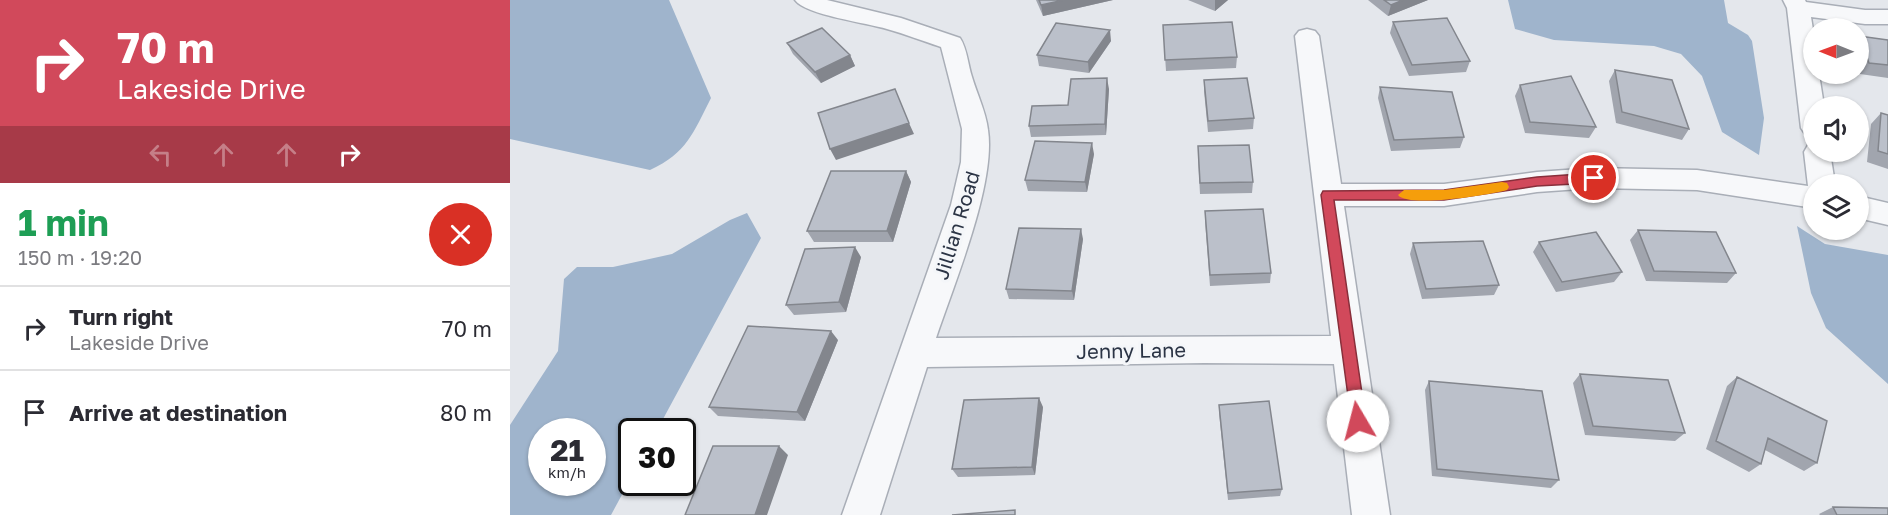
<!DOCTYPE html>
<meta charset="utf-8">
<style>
body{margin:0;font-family:"Golos Text",sans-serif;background:#f2f2f3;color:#2b2b33;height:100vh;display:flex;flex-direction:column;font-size:22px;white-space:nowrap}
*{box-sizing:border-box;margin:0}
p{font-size:20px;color:#7c7c81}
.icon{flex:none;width:33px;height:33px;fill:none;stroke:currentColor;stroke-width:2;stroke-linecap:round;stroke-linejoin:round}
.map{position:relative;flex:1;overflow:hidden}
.sheet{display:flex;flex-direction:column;background:#fff;width:510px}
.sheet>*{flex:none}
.banner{background:#d1495b;color:#fff;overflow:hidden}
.needle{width:39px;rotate:271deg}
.controls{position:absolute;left:1293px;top:18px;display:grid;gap:12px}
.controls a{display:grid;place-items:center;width:66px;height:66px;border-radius:50%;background:#fff;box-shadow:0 2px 4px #0004;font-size:30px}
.speed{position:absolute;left:18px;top:418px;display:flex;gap:12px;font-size:30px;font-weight:700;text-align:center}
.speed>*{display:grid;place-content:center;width:78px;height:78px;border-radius:50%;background:#fff;box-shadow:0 2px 4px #0004;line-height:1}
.speed small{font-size:15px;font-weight:400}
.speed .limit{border:3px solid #111;border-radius:9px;background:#fff;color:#111}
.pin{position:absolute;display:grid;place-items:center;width:51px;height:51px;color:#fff;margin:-26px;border:3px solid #fff;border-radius:50%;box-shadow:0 2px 6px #0007}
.me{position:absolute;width:66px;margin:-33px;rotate:352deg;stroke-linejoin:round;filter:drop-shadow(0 0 4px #0008)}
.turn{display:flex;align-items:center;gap:21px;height:126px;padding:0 18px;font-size:27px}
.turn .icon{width:78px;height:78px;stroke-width:2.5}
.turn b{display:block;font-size:42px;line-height:51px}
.lanes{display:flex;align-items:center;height:57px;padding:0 18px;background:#0003;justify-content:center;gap:30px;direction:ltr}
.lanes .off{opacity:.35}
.round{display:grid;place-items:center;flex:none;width:63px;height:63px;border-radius:32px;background:#f2f2f3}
.head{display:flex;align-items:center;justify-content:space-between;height:102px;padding:0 18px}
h1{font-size:36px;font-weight:700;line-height:45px;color:#1e9e55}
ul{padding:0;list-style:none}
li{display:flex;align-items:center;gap:18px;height:84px;padding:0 18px;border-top:2px solid #e1e1e2}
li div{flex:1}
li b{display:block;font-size:22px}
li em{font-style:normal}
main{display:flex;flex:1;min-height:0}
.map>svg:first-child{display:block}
</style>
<main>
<section class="sheet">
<div class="banner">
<div class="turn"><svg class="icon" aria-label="right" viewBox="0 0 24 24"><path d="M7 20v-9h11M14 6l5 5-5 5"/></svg><div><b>70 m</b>Lakeside Drive</div></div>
<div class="lanes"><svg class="icon off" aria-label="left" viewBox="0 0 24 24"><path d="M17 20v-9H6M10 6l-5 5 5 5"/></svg><svg class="icon off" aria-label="ahead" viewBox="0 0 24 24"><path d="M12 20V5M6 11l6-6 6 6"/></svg><svg class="icon off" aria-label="ahead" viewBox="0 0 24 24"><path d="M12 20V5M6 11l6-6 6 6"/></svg><svg class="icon" aria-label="right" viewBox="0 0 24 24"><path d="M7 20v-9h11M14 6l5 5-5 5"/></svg></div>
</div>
<div class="head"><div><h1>1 min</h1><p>150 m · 19:20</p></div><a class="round" style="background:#d93025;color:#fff"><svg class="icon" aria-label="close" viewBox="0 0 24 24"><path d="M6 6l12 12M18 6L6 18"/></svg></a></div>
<ul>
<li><svg class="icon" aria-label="right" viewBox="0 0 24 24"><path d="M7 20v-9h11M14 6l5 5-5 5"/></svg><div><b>Turn right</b><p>Lakeside Drive</p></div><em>70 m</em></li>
<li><svg class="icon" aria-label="arrive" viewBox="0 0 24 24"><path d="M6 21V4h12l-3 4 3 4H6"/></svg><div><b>Arrive at destination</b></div><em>80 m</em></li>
</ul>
</section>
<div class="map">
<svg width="1378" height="515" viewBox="0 0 1378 515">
<rect width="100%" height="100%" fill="#e4e7ec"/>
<!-- water -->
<path fill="#9fb4cc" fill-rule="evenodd" d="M0,0H159L201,98C183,133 177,153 140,170L0,139Z
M998,0H1214L1218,23L1238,35L1242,41L1254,118L1249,155L1212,132L1192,76L1171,54L1144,46L1044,40L1005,29Z
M237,213L251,238L146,432H122L121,478L101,515H0V425L48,351L54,279L67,267H103L162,254L220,220ZM32,432H82V483H32Z
M1287,226L1315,244L1378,255V384L1316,328L1301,293Z"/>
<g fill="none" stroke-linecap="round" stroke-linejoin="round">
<defs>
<path id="street" d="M285,0H317L391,18L450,38C457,48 458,65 462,77C467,94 476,112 478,130C486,184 444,284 426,338L821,336L785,36L789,31L797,29L805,31L809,36L831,184H934L1027,172L1084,168L1187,170L1298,186L1294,152L1298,145L1304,143V152H1320L1325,184H1304V208L1187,190L1084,188L1027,192L934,206H834L880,515H842L824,364L694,363L417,367L370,515H332L441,205L451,162L452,129L431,47C413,41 395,34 377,29C358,23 295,15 285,0Z
M1273,0H1295L1296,2L1355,10H1378V24H1355L1301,17L1304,36V74H1309L1314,106H1304V137L1295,134L1291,128L1277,8Z
M1348,196L1378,203V225L1348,218Z"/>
</defs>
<!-- street casing -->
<use href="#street" stroke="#a9aeb7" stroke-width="3"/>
<!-- street -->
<use href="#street" fill="#f7f8fa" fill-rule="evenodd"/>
</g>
<!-- wall -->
<path fill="#a1a5ae" d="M526,0H603L533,16Z
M678,0H718L705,11Z
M858,0H918L878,16Z
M883,22L960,61L956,72L899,76L880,33Z
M653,25L727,57L726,68L656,71Z
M1349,36L1378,40V78L1350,74L1348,70Z
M601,41L579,73L529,66L527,55Z
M277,43L340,55L345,66L311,83L283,54Z
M1105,70L1179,129L1172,140L1106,123L1099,81Z
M694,80L744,118L743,129L698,132L694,91Z
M1010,85L1086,127L1079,138L1015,133L1005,96Z
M870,87L954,137L950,148L881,151L868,98Z
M599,89L596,135L521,137L519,126L558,105Z
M1371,113L1378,115V169L1357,162L1361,124Z
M584,154L577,192L518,191L515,180Z
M688,157L743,182L742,193L690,194Z
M396,171L401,182L383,242H304L297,231Z
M695,211L761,273L760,283L700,286L695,221Z
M1128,230L1226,273L1217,283L1136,281L1120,240Z
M573,239L564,300L499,299L496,289Z
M1029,242L1112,272L1104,282L1046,292L1023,252Z
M903,243L989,285L984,295L912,299L900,254Z
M351,257L336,312L284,315L276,305Z
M328,340L295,421L208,416L199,407Z
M1070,374L1175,433L1165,441L1075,435L1063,383Z
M1227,377L1307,463L1294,471L1255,450L1251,464L1239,472L1196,449L1217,386Z
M919,381L1049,480L1041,488L922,476L915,390Z
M709,405L772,489L770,496L718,500L709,413Z
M533,407L525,475L448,477L442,469Z
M1323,507L1378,515H1310L1309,514Z"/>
<!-- shaded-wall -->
<path fill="#83868d" d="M554,0H603L533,16L531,5Z
M705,0H718L705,11Z
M893,0H918L878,16L881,5Z
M600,30L601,41L579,73L578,62Z
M340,55L345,66L311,83L305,72Z
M597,78L599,89L596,135L595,124Z
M399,123L404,134L326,160L320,149Z
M582,143L584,154L577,192L575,182Z
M396,171L401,182L383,242L377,231Z
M571,229L573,239L564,300L562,291Z
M345,247L351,257L336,312L329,302Z
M321,331L328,340L295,421L287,412Z
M529,398L533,407L525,475L522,467Z
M269,446L278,455L257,515H245Z"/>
<!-- building -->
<path fill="#bbc0ca" stroke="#83868d" stroke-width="1.5" d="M529,0H554L531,5Z
M874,0H893L881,5Z
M937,18L960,61L902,65L883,22Z
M722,22L727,57L655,60L653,25Z
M546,23L600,30L578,62L527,55Z
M312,28L340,55L305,72L277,43Z
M1349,36L1378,40V65L1359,63Z
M1105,70L1162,80L1179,129L1112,112Z
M1061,76L1086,127L1020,122L1010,85Z
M597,78L595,124L519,126L522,106L558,105L561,79Z
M737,78L744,118L698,121L694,80Z
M870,87L942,92L954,137L884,140Z
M385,89L399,123L320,149L308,113Z
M1371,113L1378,115V154L1368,151Z
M525,141L582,143L575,182L515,180Z
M739,145L743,182L690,183L688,146Z
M321,171H396L377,231H297Z
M753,209L761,273L700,275L695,211Z
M509,228L571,229L562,291L496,289Z
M1128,230L1206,232L1226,273L1144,271Z
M1086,232L1112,272L1052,282L1029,242Z
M973,241L989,285L916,289L903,243Z
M345,247L329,302L276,305L295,249Z
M238,326L321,331L287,412L199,407Z
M1070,374L1158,380L1175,433L1083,426Z
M1227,377L1317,421L1307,463L1258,438L1251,464L1206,441Z
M919,381L1032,391L1049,480L927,469Z
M529,398L522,467L442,469L454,400Z
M759,401L772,489L718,493L709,405Z
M203,446H269L245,515H175Z
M1323,507L1378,508V515H1327Z
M505,510V515H442Z"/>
<!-- route -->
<path fill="#d1495b" stroke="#882f3b" stroke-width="1.5" d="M1084,173L1090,178L1084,183L1027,186L934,200H824L856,421L853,426L848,428L842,426L811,195L813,191L934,190L1027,177Z"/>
<!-- slow -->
<path fill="#f59e0b" d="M992,182L997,183L999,187L997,190C980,195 897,208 888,195L894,190H934Z"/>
<g text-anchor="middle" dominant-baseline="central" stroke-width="6" stroke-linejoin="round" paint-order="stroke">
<!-- street labels -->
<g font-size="20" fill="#2b3445" stroke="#f4f6f9">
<text transform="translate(446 225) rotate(-73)">Jillian Road</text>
<text transform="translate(621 350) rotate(-1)">Jenny Lane</text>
</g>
</g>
</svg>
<div class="controls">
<a><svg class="needle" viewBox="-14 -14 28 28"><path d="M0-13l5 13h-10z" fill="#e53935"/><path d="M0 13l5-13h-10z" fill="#7c7c81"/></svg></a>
<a><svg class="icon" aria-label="sound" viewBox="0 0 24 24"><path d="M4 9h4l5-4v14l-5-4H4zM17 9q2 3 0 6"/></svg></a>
<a><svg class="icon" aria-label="layers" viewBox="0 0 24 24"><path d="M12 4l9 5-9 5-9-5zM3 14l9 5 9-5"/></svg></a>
</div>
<div class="speed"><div>21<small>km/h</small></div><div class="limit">30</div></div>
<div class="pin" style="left:1084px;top:178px;background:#d93025"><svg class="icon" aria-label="arrive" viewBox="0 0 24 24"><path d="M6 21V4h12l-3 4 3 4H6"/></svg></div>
<svg class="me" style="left:848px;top:421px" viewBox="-20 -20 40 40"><circle r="19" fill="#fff"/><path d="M0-13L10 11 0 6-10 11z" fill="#d1495b"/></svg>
</div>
</main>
